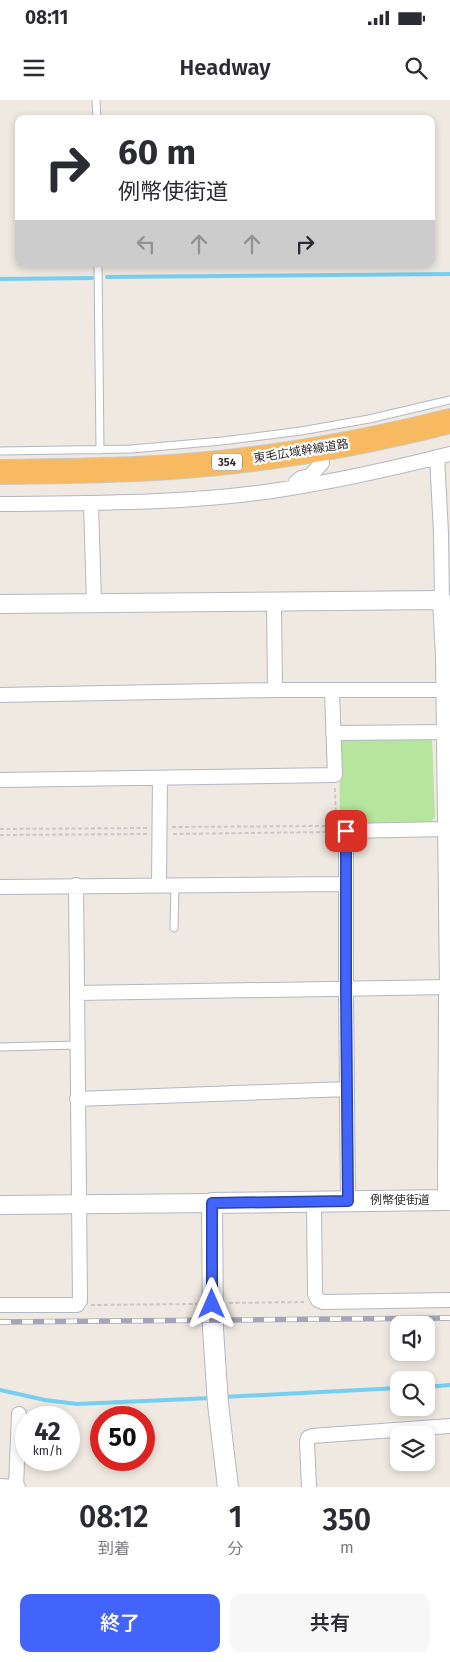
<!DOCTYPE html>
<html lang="ja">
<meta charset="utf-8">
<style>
body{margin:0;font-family:"Fira Sans","Noto Sans JP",sans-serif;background:#f7f7f7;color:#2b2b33;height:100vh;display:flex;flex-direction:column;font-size:19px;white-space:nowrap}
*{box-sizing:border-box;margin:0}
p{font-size:16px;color:#7c7c81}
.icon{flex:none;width:28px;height:28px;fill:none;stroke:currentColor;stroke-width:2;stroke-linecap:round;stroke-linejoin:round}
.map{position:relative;height:1387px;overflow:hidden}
.panel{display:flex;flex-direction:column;background:#fff;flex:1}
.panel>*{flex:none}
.guide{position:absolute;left:15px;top:15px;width:420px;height:152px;border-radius:10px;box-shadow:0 2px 8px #0003;background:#fff;color:#2b2b33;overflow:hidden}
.buttons{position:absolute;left:390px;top:1216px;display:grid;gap:10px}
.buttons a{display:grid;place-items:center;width:45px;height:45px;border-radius:10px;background:#fff;box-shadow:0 2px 8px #0003;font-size:25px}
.speed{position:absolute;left:15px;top:1306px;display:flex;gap:10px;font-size:25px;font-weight:700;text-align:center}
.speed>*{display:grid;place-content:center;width:65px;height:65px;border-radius:50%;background:#fff;box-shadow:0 2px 8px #0003;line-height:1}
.speed small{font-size:12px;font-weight:400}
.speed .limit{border:8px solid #d22;background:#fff;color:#111}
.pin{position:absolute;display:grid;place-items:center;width:42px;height:42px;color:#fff;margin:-21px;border-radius:10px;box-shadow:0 2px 8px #0006}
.me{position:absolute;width:55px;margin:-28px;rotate:0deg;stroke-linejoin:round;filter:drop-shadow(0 0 4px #0008)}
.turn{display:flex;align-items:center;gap:18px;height:105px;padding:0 20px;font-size:22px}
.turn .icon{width:65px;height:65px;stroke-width:2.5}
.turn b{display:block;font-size:35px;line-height:42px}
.lanes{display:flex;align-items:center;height:48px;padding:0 20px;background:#0003;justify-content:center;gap:25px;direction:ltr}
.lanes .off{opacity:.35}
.eta{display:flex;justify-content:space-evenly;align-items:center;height:85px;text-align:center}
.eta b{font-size:30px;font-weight:600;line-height:35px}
.cta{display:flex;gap:10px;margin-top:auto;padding:10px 20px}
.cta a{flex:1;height:58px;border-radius:10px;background:#4264fb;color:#fff;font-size:20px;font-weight:600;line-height:58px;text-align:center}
.cta a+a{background:#f7f7f7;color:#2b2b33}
.status{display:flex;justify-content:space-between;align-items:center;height:35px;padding:0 25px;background:#fff;direction:ltr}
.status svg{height:14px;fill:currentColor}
header{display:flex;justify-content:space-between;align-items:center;height:65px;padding:0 20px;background:#fff;font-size:22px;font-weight:600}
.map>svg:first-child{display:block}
</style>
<div class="status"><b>08:11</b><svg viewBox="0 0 49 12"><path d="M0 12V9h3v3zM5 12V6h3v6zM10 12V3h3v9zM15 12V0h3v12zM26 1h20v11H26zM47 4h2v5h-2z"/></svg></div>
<header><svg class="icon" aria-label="menu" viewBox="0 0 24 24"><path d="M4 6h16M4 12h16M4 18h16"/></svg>Headway<svg class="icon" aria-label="search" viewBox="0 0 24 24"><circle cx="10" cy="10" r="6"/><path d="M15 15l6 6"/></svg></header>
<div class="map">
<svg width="450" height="1387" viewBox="0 0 450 1387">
<rect width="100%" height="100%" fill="#efe9e1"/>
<!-- green -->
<path fill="#b6e59e" d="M429,636L432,639L435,717L431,722L340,723L339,639Z"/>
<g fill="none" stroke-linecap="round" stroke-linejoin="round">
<!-- stream -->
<path stroke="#75cff0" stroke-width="4" d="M107,177L450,174
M0,179L92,178
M426,1287L450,1285
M0,1290L45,1300L77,1304L211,1298
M223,1297L399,1288"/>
<defs>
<path id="service" d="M96,0L97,19
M98,164L100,350
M0,351L131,349L222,341L301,331L369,319L450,300
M174,828L175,785
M0,947L77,945"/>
<path id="minor" d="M437,357L441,433L442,500
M296,382L301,378L310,376L322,363
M0,404C91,403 182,404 272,391C332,382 391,369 450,354
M91,404L94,502
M274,502L275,590
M0,595L275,590H445
M333,633L446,632
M0,680L335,675L332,591
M159,785L160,678
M0,787L346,784
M77,893L449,887
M77,999L347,989
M348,1101L346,889V731L446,729
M314,1102L315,1194L318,1200L323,1202L450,1200
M0,1205H77L80,1201L76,785
M0,1386L18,1387
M16,1387L19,1314
M309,1387L307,1342L308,1338L312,1336L450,1326"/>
<path id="tertiary" d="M0,504L442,500L445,556L449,887
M0,1105L212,1103"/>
<path id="secondary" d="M228,1387L218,1304L213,1229L212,1103L448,1100L449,887H450"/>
<path id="trunk" d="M0,372C62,371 124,371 185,366C275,359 363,343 450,321"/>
</defs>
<!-- service casing -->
<use href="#service" stroke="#b4b7c1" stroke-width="9"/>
<!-- minor casing -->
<use href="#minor" stroke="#b4b7c1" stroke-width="16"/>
<!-- tertiary casing -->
<use href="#tertiary" stroke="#b4b7c1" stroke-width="20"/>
<!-- secondary casing -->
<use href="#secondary" stroke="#b4b7c1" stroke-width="22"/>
<!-- trunk casing -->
<use href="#trunk" stroke="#c9c9c9" stroke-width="26"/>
<!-- path -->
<path stroke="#c9c9c9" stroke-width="2" stroke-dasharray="4 2.5" stroke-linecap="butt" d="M335,688L336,723
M172,727L327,726L334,728
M0,729L147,728
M173,734L328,732L333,730
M0,735L148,734
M229,1203L304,1202
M91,1205L197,1204"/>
<!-- service -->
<use href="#service" stroke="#fff" stroke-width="7"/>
<!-- minor -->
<use href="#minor" stroke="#fff" stroke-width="14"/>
<!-- tertiary -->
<use href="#tertiary" stroke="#fff" stroke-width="18"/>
<!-- secondary -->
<use href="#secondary" stroke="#fff" stroke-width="20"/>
<!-- trunk -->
<use href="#trunk" stroke="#f8ba60" stroke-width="24"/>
<defs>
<path id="rail" d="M0,1222L450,1218"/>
</defs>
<!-- rail casing -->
<use href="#rail" stroke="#a3a6b8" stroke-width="5.5"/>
<!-- rail -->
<use href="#rail" stroke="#fff" stroke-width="4" stroke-dasharray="11" stroke-linecap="butt"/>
</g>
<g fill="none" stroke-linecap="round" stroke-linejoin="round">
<defs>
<path id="route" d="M212,1204V1103L348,1101L346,889V731"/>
</defs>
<!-- route casing -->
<use href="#route" stroke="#2b41a3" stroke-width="12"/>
<!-- route -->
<use href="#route" stroke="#4264fb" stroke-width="9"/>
</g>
<g text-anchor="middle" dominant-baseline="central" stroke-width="4.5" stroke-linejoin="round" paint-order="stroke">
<!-- shield labels -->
<rect fill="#fff" stroke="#6d6d6d" stroke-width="1" x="212" y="353.5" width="30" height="17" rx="4"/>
<g font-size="11" font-weight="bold" fill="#2e2e2e">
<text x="227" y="362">354</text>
</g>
<!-- street labels -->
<g font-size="12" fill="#2e2e2e" stroke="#fff">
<text transform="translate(301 351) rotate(-9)">東毛広域幹線道路</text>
<text x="400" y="1100">例幣使街道</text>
</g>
</g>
</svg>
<div class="buttons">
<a><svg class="icon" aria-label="sound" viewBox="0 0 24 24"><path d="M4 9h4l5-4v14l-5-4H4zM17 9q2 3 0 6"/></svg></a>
<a><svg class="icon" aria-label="search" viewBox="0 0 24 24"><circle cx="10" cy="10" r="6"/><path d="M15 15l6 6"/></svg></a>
<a><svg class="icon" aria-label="layers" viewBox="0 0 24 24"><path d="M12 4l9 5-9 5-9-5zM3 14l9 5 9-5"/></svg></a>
</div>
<div class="speed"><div>42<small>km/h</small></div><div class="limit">50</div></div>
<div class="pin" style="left:346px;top:731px;background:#d93025"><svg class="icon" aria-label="arrive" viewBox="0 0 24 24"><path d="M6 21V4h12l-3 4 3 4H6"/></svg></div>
<svg class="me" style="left:212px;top:1204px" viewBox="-20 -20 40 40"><path d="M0-17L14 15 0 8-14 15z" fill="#4264fb" stroke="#fff" stroke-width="4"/></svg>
<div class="guide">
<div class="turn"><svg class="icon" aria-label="right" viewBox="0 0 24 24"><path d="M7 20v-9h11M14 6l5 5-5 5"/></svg><div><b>60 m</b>例幣使街道</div></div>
<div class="lanes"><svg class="icon off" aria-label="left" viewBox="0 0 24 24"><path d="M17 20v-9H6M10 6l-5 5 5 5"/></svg><svg class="icon off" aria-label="ahead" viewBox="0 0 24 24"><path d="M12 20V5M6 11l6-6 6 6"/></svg><svg class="icon off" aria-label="ahead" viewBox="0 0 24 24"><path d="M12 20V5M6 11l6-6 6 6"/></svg><svg class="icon" aria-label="right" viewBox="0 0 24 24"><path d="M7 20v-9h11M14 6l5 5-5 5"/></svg></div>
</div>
</div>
<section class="panel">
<div class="eta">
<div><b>08:12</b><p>到着</p></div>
<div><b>1</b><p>分</p></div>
<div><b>350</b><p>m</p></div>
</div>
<div class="cta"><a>終了</a><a>共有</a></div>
</section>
